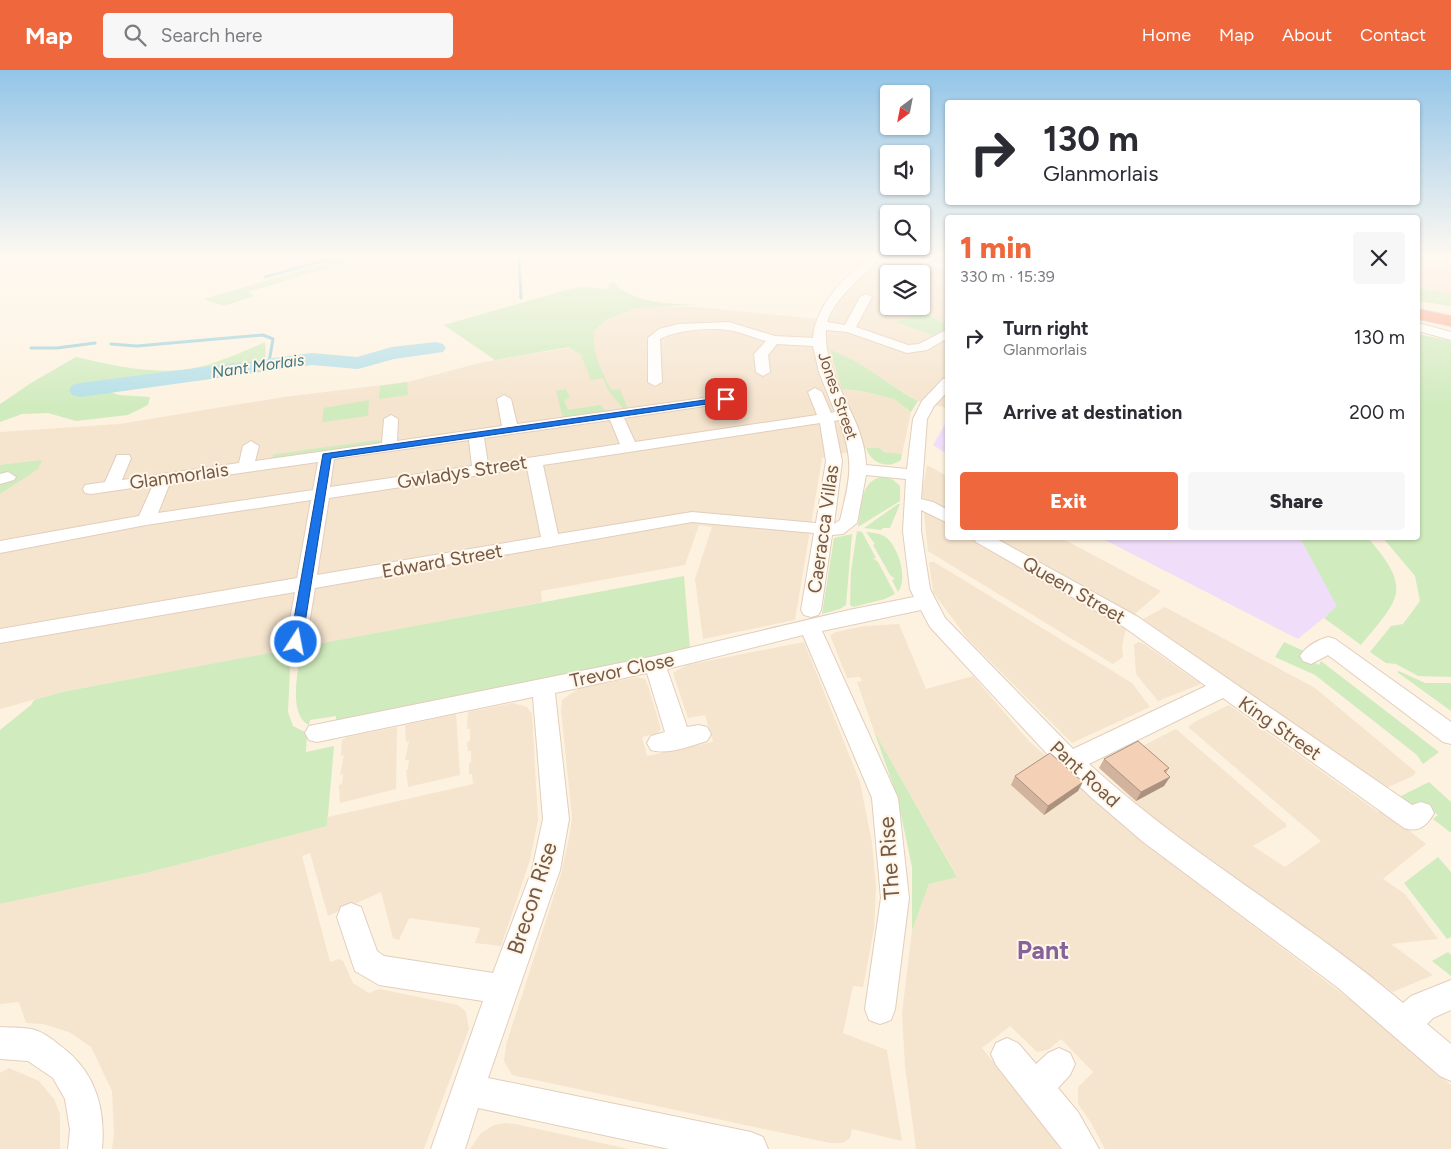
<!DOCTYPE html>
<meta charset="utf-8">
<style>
body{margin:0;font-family:Figtree,sans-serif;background:#f7f7f7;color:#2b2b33;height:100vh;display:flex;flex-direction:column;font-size:19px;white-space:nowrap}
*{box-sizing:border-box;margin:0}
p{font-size:16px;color:#7c7c81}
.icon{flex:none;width:28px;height:28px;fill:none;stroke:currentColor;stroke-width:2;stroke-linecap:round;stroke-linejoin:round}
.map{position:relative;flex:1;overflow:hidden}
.side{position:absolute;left:945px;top:145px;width:475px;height:325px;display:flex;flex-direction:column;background:#fff;border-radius:5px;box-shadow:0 1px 4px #0004}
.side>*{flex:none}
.guide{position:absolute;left:945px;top:30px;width:475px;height:105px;border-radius:5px;box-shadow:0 1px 4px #0004;background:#fff;color:#2b2b33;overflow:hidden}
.needle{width:32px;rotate:212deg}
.buttons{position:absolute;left:880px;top:15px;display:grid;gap:10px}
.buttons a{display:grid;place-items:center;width:50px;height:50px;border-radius:5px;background:#fff;box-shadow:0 1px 4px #0004;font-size:25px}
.pin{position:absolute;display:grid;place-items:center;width:42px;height:42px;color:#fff;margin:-21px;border-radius:10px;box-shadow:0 2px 8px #0006}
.me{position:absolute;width:55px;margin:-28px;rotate:11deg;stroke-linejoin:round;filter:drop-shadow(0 0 4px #0008)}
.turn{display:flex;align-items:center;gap:18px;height:105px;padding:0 15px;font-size:22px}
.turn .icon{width:65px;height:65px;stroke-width:2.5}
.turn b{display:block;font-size:35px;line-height:42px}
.round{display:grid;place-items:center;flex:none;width:52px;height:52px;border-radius:5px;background:#f7f7f7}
.headline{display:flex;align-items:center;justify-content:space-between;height:85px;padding:0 15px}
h1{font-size:30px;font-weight:800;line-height:38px;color:#ef683d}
.action{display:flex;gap:10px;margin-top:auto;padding:10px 15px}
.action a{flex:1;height:58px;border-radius:5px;background:#ef683d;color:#fff;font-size:20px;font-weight:800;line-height:58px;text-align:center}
.action a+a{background:#f7f7f7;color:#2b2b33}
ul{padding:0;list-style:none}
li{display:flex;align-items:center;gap:15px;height:75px;padding:0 15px}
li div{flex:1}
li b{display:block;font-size:19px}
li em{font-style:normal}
header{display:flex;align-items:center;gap:30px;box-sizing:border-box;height:70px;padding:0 25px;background:#ef683d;color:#fff}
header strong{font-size:24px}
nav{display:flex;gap:28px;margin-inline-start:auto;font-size:18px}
.search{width:350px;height:45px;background:#f7f7f7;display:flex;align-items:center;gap:12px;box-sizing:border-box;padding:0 18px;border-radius:5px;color:#7c7c81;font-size:19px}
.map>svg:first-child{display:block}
</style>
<header>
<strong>Map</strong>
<div class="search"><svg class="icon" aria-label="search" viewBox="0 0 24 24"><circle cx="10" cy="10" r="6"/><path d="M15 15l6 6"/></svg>Search here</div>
<nav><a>Home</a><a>Map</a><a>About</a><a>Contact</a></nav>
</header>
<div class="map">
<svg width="1451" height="1079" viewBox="0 0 1451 1079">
<rect width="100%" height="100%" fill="#fdf2e0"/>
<!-- residential -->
<path fill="#f5e4ce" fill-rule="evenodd" d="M880,187H947V338L918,331L871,302L842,319L862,321L894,329L911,342L902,384L883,382L880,378H866L822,388L795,550L703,569L695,509L712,457L699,455L685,495L541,521L542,532L62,622L0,639V362L119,354L284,327L407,312L484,292L591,274L594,261L608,249L636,238L647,237H696L829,250L846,221ZM889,204H921V236H889Z
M1418,187H1451V197L1418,191Z
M927,395L947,406L948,468H1061L1161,521L1135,544L1126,559L1122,576L1123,587L1113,594L928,481L922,423Z
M929,492H934L1132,613L1150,637L1072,673L967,568L933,522Z
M1165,537L1315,618L1416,702L1413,706L1386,718L1143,549Z
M899,554L926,619L973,606L1029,671L1140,770L1361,938L1451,1015V1079H1105L1090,1051L1078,1034V1017L1093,1002L1061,969L1048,980L1037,982L1010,956L982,978L1055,1067L1060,1079H916L905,996L902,943L912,861L929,814L957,806L874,661L857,612L862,611L860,607L847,608L830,565L836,562L865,556Z
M804,572L860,712L872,773L876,817L874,859L863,917L853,916L843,963L887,980L902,1071L852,1059L850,1068L843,1073H830L512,1005L504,991L506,975L561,804L570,763L572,747L561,640L562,630L579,618L638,607L645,609L648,616L661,659L657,663L642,667L647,686L713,672L705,645L688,648L673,603L687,595Z
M1139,572L1144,574L1201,614L1158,631L1136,604L1134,574Z
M513,633L527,637L532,644L538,750L530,790L501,876L475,873L480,858L409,848L399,870L393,868L381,822L328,846L310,783L302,786L330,892L339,889L343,891L353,913L369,923L379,919L458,935L466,942L469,959L424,1079H112L114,1064L112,1021L91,977L69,962L43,954L26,953L19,932L0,934V834L150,802L327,756L328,747L473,714L472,704H469V693L471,692V681H468L467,672L470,671V659H467L468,642Z
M1229,635L1378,742L1382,739L1426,774L1383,809L1405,824L1438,869L1391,874L1433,905L1393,922L1146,742L1099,698L1176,659L1286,754V757L1253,776L1285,797L1321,771L1188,657L1196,651Z
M456,644L460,705L408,717L406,700L408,699L409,690H405L409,671L406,672L405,655Z
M397,657L396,719L340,733L339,715L342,714L343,704L340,705L344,685L341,686L342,670L347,667Z
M9,998L39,1011L54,1029L60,1044V1079H0V1003Z
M506,1053L515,1054L629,1079H470L481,1063L494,1055Z"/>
<!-- commercial -->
<path fill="#ffe1d3" d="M1418,191L1451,198V224L1418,217Z"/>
<!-- education -->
<path fill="#f0ddf9" d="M947,351V384L933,375Z
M1101,468H1300L1338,536L1298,569Z"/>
<!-- green -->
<path fill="#d0ebbe" d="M347,187H382H363L248,222L254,226L224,236L204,229Z
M615,212L617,217C641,233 669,234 697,235L636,238L608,249L594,261C591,282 602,301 611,320L620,319L628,340L625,341L608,320L603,308L591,310L581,285L569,277L495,290L444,255L566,220L582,217L610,219L608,214Z
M1418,217L1451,224V236L1418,231Z
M925,243L947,255V261L935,266L895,252Z
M1418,264L1451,271V607L1418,606L1396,594L1386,593L1370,582L1391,556L1403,554L1420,531L1415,506L1383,468H1418Z
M265,272L266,291L184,304L123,309L111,322L119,325L150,327L148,335L128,345L76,351L48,343L22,344L0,352V334L31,313L76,287C110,295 147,303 182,300C210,297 240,283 265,272Z
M830,280C862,291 888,315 918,331L911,342L894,329L862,321L842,319Z
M407,312L408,325L379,329L380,316Z
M566,319L570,328L564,330L568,340L600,335L607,342L563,348L556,321Z
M369,330L368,346L322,352L324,338Z
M378,370L383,372L272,389L273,385L276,384Z
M866,378H880L883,382L902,384L901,390C887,400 871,393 866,378Z
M42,390L38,399L0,424V412L12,409L14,404L0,406V395Z
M882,407L892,409L900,416V431L858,457C861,439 860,410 882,407Z
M898,434H900L890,458H883L881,460L864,458Z
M857,461L862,462L876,488H873L878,492L895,524L885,529L853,537L850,535L851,501Z
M866,462C874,463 882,463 888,469C899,480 908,509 898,522L892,510L895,509L890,505L873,475L875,474Z
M852,464L846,535L840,539L822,544L834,468Z
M1300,468H1368C1412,519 1401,527 1361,575L1324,548L1337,536Z
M684,506L690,579L343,651L336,650V646L310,650L309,655C287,645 299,598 301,577Z
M1284,572L1306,582L1304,587L1319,595L1321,591L1439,682L1423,694L1417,685L1315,605L1275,587Z
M291,579L288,642L293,656L307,663L306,682L334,676L327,756L150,802L0,834V660L31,635L34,630L62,622Z
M1399,601L1425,613H1451V641L1397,602Z
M874,661L957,807L929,814L912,861V797L897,726Z
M1429,712L1451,732V763L1433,749L1438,745L1420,731L1410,735L1400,730L1401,726Z
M1438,787L1451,802V867L1447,869L1404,813Z
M1448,882L1451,885V906L1432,891Z"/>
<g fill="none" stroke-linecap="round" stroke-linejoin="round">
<!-- stream-far1 -->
<path stroke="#99cfda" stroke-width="3" d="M519,187L521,228
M265,207L337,187
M111,274L137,276L263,265L273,269L269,292
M31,278H57L95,273"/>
<!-- stream -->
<path stroke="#99cfda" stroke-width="4" d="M269,291L272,295"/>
<!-- river -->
<path fill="#b4dfe8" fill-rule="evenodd" d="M436,272L443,274L446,278L443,282L394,289L358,299L312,295L80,327L72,325L69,320L72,315L80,313L312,283L357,287L392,277Z"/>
<defs>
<path id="minor" d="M869,187H880C862,209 837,224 827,252L845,255L860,227L866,224L872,227L856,257L908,275L919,274L948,259V268L927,280L907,283L847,262L826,260C823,310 865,347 866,395L907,399L913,349L922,331L943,309L948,308V321L934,336L927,349L921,429L933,432L948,440V453L921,440V461L930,519L945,548L1073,679L1206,616L1124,557L976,472L973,468H995L1138,547L1412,735L1421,732L1430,735L1434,743C1427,756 1418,763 1404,758L1223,628L1089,694C1186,783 1303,848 1403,933L1411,926L1451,910V940L1433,948L1427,954L1451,974V1011L1440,1006L1337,917L1142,771L1092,728L1061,699L930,557L921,540L822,561L898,728L909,828L895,939L891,950L880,954L869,950L865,939L881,828L872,728L803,565L667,599L687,657L699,655L707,657L711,664L707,671C691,676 667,685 651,680L647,673L651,666L665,662L647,603L555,623L569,749L560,800L488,1008L751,1062L763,1067L768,1079H669L478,1038L465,1079H431L483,931L379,915L355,901L337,847L341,837L351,833L361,837L377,881L384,886L493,903L532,800L543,749L533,627L317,672L309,670L305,663L309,656L655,586L849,540L914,527L910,519L903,461L906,409L866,405L857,453L843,464L832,465L821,540L818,545L811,547L804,545L801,540L814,463L692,452L315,518L306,572L303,577L296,579L289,577L286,572L295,522L0,573V559L297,508L311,430L146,455L0,483V471L139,446L153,415L91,424L85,423L83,419L85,415L105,412L117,385H129L131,388L122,410L239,393L243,376L251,371L259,376L255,391L382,373L384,349L391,345L398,349L397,371L502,356L497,329L504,325L511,329L517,354L725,325L732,329L725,333L624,348L635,372L817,345L808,322L815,318L822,322L831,343L835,342L819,302L813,276L777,274L768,285L770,302L763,306L756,302L754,284L766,271C754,268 741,262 728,260C711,257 675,260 660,269L662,312L655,316L648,312V268L659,259L679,254L729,252L775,266L813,268C816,234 844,208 869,187ZM610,350L620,374L488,394L484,368ZM839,350C855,392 850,409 840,450L834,454L842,391L834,351ZM820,353L826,391L816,453L692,442L558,464L543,395ZM469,370L472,396L330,417L334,389ZM318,392L313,420L158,443L170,413ZM527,398L541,467L317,505L329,428Z
M926,187H937L933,191L948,195V201L922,195L921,193Z
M1444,187H1451V190L1445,189Z
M1418,253L1451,262V270L1418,261Z
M8,402L16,407L14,410L0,414V404Z
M1328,567L1335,569L1451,652V674L1443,672L1328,585L1311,594L1303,591L1300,586C1306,576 1318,570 1328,567Z
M0,957C11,958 25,957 35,960C44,963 51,968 58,974C94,999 106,1036 102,1079H68L70,1060L65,1029L53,1008L28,991L0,989Z
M1007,968L1018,973L1036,994L1048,983L1059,978L1070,983L1075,994L1070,1005L1058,1018L1078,1042L1099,1079H1062L996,995L991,984L996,973Z"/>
<path id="highway" d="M1418,239L1451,246V256L1418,249Z"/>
</defs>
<!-- minor casing -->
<use href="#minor" stroke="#e2cebc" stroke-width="2"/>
<!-- highway casing -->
<use href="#highway" stroke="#dbd4cf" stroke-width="2"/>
<!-- minor -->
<use href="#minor" fill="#fff" fill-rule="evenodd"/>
<!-- highway -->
<use href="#highway" fill="#fcb093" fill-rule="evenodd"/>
</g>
<!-- wall -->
<path fill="#d2b39d" d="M1104,689L1169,698L1166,703L1164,716L1136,731L1099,698Z
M1015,706L1078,721L1044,745L1011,715Z"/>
<!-- shaded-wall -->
<path fill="#ab927f" d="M1170,707L1164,716L1136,731L1141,722Z
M1083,712L1078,721L1044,745L1048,736Z"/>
<!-- building -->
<path fill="#f4d0b6" stroke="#ab927f" d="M1138,671L1169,698L1164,701L1170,707L1141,722L1104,689Z
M1050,683L1083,712L1048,736L1015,706Z"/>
<!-- sky -->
<linearGradient id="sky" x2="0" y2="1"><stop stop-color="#93c5e8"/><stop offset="0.55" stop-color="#fef9f1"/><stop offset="1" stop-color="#fef9f1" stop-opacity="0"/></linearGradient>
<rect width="1451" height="338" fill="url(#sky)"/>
<!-- route -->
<path fill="#1a73e8" stroke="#114b97" d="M726,327L730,329L728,331L331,388L302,572L296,576L290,572L323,384Z"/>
<g text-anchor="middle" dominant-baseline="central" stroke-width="4" stroke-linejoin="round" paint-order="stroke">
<!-- far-water labels -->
<g font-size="16" font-style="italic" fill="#3b7783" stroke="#fff6e7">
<text transform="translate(258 296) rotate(-8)">Nant Morlais</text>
</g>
<!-- far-street labels -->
<g font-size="16" fill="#755846" stroke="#fff6e7">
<text transform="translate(838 326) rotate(71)">Jones Street</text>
</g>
<!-- street labels -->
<g font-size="19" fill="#755846" stroke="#fff6e7">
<text transform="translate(462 402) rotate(-9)">Gwladys Street</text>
<text transform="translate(179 406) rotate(-8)">Glanmorlais</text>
<text transform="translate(823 459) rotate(-82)">Caeracca Villas</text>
<text transform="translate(442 491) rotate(-10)">Edward Street</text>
<text transform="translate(1074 520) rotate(30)">Queen Street</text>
<text transform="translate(622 600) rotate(-12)">Trevor Close</text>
<text transform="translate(1280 658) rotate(35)">King Street</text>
<text transform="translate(1085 704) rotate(43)">Pant Road</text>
</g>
<!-- near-street labels -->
<g font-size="22" fill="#755846" stroke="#fff6e7">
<text transform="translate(889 788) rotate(-94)">The Rise</text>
<text transform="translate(532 828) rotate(-72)">Brecon Rise</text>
</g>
<!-- near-quarter labels -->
<g font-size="25" font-weight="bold" fill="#87619a" stroke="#fff6e7">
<text x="1043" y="880">Pant</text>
</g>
</g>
</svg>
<div class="buttons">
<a><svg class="needle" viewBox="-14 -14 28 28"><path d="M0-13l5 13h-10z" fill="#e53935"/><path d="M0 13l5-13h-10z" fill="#7c7c81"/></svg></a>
<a><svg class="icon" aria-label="sound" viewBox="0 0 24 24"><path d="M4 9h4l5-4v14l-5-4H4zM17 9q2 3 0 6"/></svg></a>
<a><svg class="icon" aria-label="search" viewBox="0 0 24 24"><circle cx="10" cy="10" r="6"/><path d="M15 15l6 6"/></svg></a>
<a><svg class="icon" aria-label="layers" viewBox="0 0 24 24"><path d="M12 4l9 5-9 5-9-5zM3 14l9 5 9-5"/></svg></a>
</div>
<div class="pin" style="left:726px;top:329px;background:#d93025"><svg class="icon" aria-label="arrive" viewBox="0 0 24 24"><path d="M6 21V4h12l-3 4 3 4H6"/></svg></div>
<svg class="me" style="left:296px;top:572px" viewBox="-20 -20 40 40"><circle r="17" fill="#1a73e8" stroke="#fff" stroke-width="3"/><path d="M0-11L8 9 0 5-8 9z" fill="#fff"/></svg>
<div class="guide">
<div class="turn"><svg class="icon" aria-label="right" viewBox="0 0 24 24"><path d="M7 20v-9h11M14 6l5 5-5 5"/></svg><div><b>130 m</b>Glanmorlais</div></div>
</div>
<section class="side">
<div class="headline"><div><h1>1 min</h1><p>330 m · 15:39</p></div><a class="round"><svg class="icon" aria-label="close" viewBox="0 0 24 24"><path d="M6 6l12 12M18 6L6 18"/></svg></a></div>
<ul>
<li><svg class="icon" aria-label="right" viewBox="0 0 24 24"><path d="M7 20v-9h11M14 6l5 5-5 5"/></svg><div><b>Turn right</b><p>Glanmorlais</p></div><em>130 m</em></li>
<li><svg class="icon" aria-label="arrive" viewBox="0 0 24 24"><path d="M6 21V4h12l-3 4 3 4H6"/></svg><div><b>Arrive at destination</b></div><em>200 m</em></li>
</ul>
<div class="action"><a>Exit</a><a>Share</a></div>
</section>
</div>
